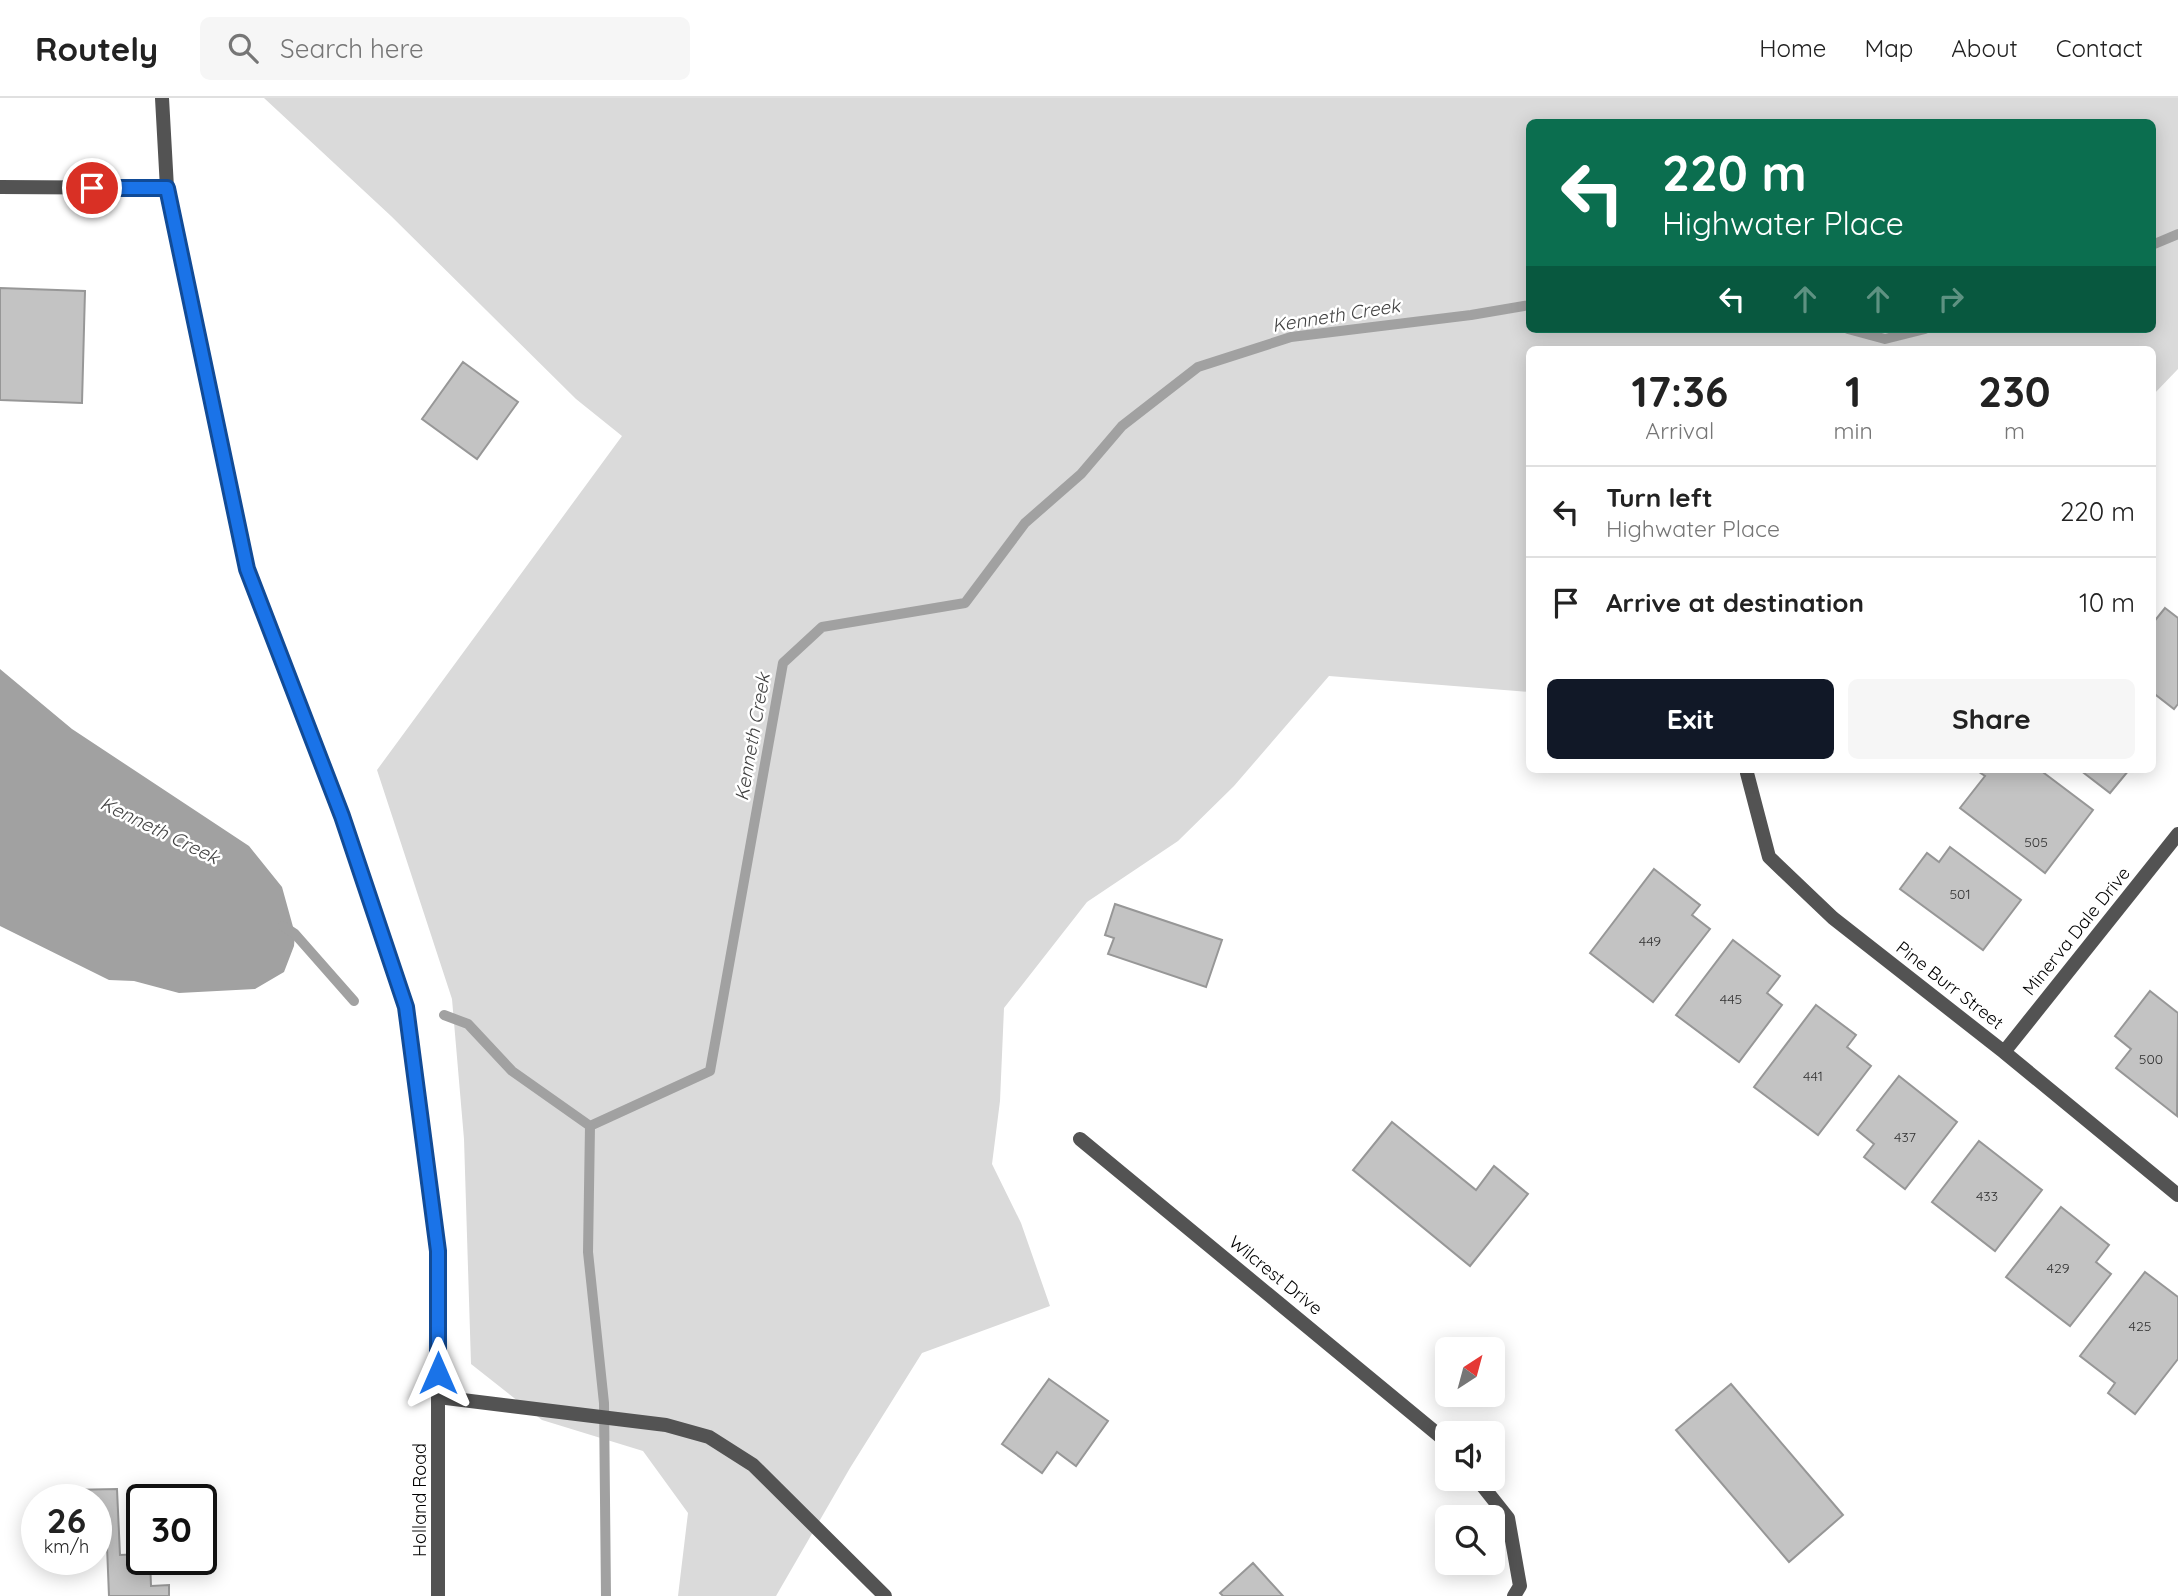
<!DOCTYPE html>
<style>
body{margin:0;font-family:Quicksand,sans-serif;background:#f6f6f6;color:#222;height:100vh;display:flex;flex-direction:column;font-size:26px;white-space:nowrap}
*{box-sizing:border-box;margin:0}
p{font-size:23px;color:#767676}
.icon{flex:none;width:38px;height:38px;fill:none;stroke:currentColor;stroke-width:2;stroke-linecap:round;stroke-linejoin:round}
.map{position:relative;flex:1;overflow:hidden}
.sheet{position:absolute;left:1526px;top:248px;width:630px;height:427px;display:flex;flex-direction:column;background:#fff;border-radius:10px;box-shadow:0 4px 18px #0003}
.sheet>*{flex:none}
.hud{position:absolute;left:1526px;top:21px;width:630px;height:214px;border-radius:10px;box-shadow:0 4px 18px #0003;background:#0b6e4f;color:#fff;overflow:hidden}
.needle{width:46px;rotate:36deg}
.fabs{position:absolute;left:1435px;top:1239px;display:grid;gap:14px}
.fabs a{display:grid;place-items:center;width:70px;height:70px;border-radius:10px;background:#fff;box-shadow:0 4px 18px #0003;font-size:35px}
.speed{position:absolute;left:21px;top:1386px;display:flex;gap:14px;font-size:35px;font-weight:700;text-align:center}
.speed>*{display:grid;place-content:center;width:91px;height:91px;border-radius:50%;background:#fff;box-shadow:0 4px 18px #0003;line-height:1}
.speed small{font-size:18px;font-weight:400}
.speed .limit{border:4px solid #111;border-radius:10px;background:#fff;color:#111}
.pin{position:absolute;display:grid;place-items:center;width:60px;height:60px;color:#fff;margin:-30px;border:4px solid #fff;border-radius:50%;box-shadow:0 2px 7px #0007}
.me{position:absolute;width:77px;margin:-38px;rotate:0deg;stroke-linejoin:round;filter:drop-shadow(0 0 5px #0008)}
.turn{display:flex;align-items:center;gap:24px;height:147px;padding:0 21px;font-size:32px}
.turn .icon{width:91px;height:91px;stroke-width:2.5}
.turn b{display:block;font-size:49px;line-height:60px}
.lanes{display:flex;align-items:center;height:66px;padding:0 21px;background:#0003;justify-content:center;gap:35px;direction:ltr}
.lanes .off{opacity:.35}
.eta{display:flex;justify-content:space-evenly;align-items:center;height:119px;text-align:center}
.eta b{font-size:42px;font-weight:800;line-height:49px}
.button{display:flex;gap:14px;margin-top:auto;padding:14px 21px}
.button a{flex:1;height:80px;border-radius:10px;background:#111827;color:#fff;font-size:28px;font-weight:800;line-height:80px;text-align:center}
.button a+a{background:#f6f6f6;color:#222}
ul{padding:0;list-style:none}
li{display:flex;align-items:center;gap:21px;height:91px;padding:0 21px;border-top:2px solid #e0e0e0}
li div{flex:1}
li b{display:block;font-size:26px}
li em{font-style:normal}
header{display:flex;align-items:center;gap:42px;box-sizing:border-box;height:98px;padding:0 35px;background:#fff;border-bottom:2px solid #e0e0e0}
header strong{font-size:33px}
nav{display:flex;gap:38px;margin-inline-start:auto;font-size:24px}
.search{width:490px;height:63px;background:#f6f6f6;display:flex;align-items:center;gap:18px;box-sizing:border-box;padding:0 24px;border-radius:10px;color:#767676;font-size:26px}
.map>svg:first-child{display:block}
</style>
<header>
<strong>Routely</strong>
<div class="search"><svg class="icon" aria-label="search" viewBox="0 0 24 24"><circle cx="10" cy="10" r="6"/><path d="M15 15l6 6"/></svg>Search here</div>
<nav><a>Home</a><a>Map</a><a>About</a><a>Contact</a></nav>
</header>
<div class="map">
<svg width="2178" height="1498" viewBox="0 0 2178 1498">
<rect width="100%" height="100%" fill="#fff"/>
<!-- green -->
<path fill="#dadada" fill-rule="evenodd" d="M264,0H2178V271L2153,297L2152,252H1530L1529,594L1329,578L1234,688L1178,743L1087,804L1004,910L1000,1003L992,1066L1021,1125L1050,1208L922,1255L850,1370L776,1498H678L688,1415L643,1353L542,1322L471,1266L464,1041L452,901L377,672L622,338L576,301L391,118ZM1530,24H2152V231H1530Z"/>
<!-- water -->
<path fill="#a1a1a1" d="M0,571L72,631L249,748L282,789L295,836L294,848L284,874L255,891L179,895L134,883L109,882L0,828Z"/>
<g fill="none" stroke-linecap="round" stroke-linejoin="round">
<!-- stream -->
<path stroke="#a1a1a1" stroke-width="10" d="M2152,147L2178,136
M1848,231L1885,241L1925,231
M283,828L295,836L354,903
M444,917L468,926L512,973L590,1028L710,973L783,565L822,529L965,505L1025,425L1081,376L1122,328L1198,269L1291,239L1471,217L1530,207
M590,1028L588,1154L604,1305L606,1498"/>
</g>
<!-- building -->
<path fill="#c3c3c3" stroke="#979797" stroke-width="2" d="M0,190L85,193L82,305L0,302Z
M463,264L518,304L477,361L422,321Z
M2165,510L2178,520V606L2174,611L2152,594V526Z
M1976,672H2040L2093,712L2045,775L1960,710L1985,678Z
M2080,672H2129L2110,695Z
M1950,749L2021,802L1983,852L1900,791L1927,755L1939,764Z
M1654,771L1700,807L1692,817L1710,831L1653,904L1590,855Z
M1115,806L1222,842L1206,889L1108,856L1114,840L1105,837Z
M1733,842L1780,878L1767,895L1782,907L1739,964L1676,917Z
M2150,893L2178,915L2177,1018L2116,970L2131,951L2115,938Z
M1816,907L1856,937L1847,949L1871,968L1818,1037L1754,989Z
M1899,978L1957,1024L1905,1091L1864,1059L1874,1046L1857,1032Z
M1392,1024L1476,1092L1494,1068L1528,1096L1470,1168L1353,1072Z
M1979,1043L2042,1092L1995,1153L1932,1104Z
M2061,1109L2109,1147L2096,1164L2111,1176L2070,1228L2006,1179Z
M2145,1174L2178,1199V1261L2135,1316L2108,1295L2115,1285L2080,1258Z
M1049,1281L1108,1323L1076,1368L1057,1354L1042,1375L1002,1346Z
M1731,1286L1843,1417L1789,1464L1676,1332Z
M117,1391L120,1457L142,1456V1461H150L151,1488L169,1487V1498H109L107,1448H96V1402H68V1392Z
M1253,1465L1283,1498H1223L1220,1495Z"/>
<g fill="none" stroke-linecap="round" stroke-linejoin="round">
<!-- lane -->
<path stroke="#535353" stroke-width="14" d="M438,1299L666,1327L709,1339L753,1367L885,1498"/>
<!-- street -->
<path stroke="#535353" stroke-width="14" d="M162,0L167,90L247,471L342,717L406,909L438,1153V1498
M0,89L167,90
M1747,675L1769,759L1833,820L2004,954L2178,1097
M2004,954L2178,736
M1080,1041L1447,1344
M1477,1381L1508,1420L1520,1488L1514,1498"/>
</g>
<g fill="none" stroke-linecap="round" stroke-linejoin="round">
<defs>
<path id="route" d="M92,90H167L247,471L342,718L406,909L438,1153V1275"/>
</defs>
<!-- route casing -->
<use href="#route" stroke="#114b97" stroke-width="18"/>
<!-- route -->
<use href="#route" stroke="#1a73e8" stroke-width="12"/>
</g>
<g text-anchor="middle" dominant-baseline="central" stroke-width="5" stroke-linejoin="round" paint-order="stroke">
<!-- number labels -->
<g font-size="14" fill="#313131">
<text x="2036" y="744">505</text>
<text x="1960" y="796">501</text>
<text x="1650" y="843">449</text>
<text x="1731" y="901">445</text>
<text x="2151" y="961">500</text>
<text x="1813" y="978">441</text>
<text x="1905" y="1039">437</text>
<text x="1987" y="1098">433</text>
<text x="2058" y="1170">429</text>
<text x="2140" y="1228">425</text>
</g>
<!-- street labels -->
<g font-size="18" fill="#000" stroke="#fff">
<text transform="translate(2076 833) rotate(-51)">Minerva Dale Drive</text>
<text transform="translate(1950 887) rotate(38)">Pine Burr Street</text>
<text transform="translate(1276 1177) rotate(39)">Wilcrest Drive</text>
<text transform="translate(419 1402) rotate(-90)">Holland Road</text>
</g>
<!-- water labels -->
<g font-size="19" font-style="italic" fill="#424242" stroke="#fff">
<text transform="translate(1336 217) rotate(-9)">Kenneth Creek</text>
<text transform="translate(752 639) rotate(-80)">Kenneth Creek</text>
<text transform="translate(160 732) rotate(26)">Kenneth Creek</text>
</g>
</g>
</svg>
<div class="fabs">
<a><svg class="needle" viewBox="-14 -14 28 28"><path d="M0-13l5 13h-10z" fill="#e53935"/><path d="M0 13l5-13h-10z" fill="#767676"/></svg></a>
<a><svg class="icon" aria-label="sound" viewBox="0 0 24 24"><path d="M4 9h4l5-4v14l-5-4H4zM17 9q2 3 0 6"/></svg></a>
<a><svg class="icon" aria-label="search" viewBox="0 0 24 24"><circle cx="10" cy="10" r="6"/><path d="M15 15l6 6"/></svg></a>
</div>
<div class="speed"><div>26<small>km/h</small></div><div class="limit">30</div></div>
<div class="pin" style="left:92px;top:90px;background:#d93025"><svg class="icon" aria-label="arrive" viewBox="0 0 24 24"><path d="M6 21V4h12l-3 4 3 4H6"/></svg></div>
<svg class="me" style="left:438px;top:1275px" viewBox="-20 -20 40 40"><path d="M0-17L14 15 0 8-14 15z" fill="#1a73e8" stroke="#fff" stroke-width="4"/></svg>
<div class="hud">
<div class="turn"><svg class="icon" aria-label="left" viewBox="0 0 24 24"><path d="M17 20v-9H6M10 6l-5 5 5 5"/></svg><div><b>220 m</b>Highwater Place</div></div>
<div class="lanes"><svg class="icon" aria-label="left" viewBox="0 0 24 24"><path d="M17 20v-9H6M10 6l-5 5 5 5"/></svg><svg class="icon off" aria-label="ahead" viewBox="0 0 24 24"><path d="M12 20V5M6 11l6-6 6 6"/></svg><svg class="icon off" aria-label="ahead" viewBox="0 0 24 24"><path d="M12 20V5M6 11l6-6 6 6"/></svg><svg class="icon off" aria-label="right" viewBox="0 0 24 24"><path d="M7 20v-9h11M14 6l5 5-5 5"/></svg></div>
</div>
<section class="sheet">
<div class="eta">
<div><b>17:36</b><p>Arrival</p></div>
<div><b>1</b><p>min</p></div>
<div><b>230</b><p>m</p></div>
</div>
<ul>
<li><svg class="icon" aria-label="left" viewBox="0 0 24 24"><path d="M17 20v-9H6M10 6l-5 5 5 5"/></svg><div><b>Turn left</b><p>Highwater Place</p></div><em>220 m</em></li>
<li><svg class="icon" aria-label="arrive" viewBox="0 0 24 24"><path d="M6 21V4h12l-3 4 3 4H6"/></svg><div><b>Arrive at destination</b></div><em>10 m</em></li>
</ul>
<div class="button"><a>Exit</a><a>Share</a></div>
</section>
</div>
